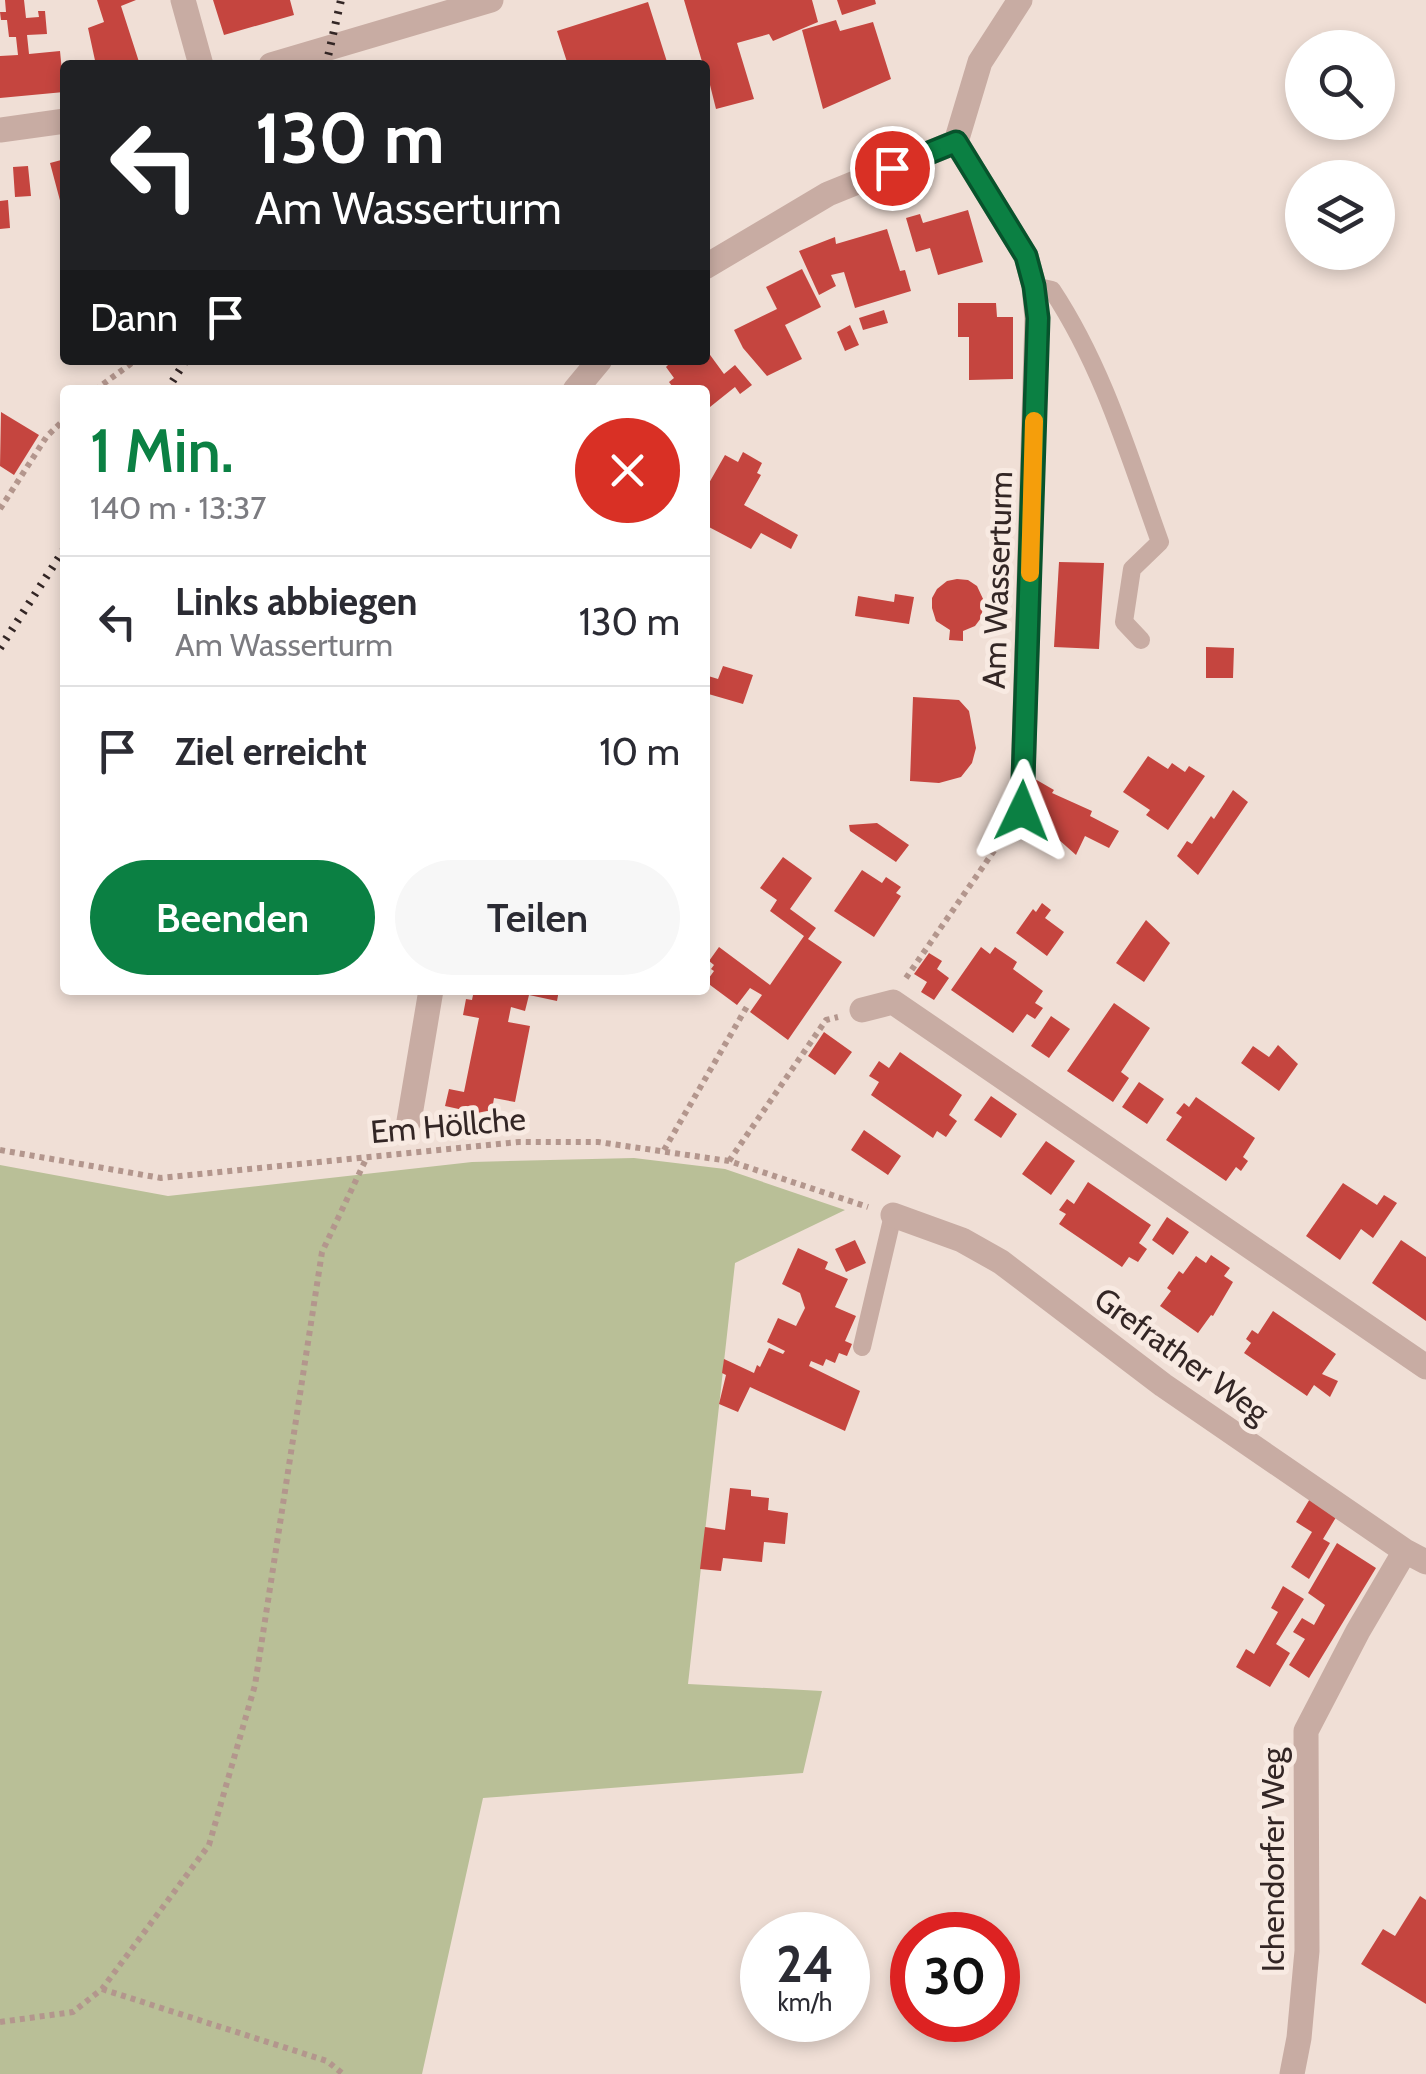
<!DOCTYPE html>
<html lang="de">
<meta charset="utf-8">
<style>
body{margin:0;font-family:Cabin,sans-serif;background:#f7f7f7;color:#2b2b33;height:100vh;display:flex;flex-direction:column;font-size:38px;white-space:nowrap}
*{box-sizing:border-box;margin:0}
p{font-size:32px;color:#7c7c81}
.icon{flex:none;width:55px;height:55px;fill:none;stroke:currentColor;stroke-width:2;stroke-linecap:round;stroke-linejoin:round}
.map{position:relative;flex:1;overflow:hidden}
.panel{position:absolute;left:60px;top:385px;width:650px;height:610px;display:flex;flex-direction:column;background:#fff;border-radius:10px;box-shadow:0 5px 15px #0003}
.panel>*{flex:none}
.top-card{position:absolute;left:60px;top:60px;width:650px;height:305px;border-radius:10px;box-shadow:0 5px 15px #0003;background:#202124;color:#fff;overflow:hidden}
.tools{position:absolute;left:1285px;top:30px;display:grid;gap:20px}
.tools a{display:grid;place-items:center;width:110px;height:110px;border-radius:50%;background:#fff;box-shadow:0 5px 15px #0003;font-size:50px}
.speed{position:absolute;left:740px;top:1912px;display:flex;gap:20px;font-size:50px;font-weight:700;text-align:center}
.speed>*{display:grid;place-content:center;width:130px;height:130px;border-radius:50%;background:#fff;box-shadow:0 5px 15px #0003;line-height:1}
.speed small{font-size:25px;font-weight:400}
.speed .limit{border:15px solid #d22;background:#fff;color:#111}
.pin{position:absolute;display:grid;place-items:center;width:85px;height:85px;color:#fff;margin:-42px;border:5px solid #fff;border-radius:50%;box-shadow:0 2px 10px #0007}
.me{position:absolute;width:110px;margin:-55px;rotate:2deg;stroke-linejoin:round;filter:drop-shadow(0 0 8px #0008)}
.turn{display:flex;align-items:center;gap:35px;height:210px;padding:0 30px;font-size:45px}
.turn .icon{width:130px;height:130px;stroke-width:2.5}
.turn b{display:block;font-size:70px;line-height:85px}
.then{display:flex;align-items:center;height:95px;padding:0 30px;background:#0003;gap:20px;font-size:38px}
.round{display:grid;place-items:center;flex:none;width:105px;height:105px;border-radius:52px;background:#f7f7f7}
.head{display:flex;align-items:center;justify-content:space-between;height:170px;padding:0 30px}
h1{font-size:60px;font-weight:600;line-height:75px;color:#0b8043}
.action{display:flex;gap:20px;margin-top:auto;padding:20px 30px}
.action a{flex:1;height:115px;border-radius:60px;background:#0b8043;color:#fff;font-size:40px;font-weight:600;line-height:115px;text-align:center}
.action a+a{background:#f7f7f7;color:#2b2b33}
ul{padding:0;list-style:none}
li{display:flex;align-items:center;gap:30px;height:130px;padding:0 30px;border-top:2px solid #e1e1e2}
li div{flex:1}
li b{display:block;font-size:38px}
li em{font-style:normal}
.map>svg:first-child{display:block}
</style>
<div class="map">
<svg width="1426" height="2074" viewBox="0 0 1426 2074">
<rect width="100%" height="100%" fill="#f0dfd6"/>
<!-- green -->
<path fill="#b9bf97" d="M634,1158L725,1169L845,1210L735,1263L688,1684L822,1691L803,1773L483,1798L422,2074H0V1165L168,1196L472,1162Z"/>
<!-- building -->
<path fill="#c5453f" d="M5,0H24L26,18L39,17L38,11H45L47,34L27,35L29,54L60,51L64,92L0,98V56L18,55L16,37H9L7,20H1L0,12H6Z
M97,0H136L121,6L140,65H96L88,28L104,22Z
M213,0H290L294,15L224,35Z
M684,0H812L818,22L773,41L769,34L737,43L754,99L716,109L705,65H703Z
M837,0H875L876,4L842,15Z
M648,2L668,65H568L557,31Z
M836,20L840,31L873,22L891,79L823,109L802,30Z
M65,159V207L62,208L50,163Z
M28,166L31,196L15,197L13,167Z
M8,200L10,228L0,229V201Z
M968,210L983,262L938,275L930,248L916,252L906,218L920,214L923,223Z
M887,229L900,271L905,270L911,291L855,308L844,272L831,275L836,286L819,295L799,251L835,237L836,244Z
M802,269L821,307L785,325L802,359L767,376L743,348L734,330L777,309L766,287Z
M958,303H996L997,317H1013V379L969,380V337H958Z
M884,310L888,323L863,330L859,318Z
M850,325L859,345L845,351L837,332Z
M705,348L724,374L735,365L752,385L740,394L735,387L705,411V390H675L669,382L674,378L666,367L670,363L667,360H705Z
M1,412L39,435L14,475L0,466Z
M743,452L762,463L757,473L761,475L744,505L798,535L791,549L761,533L751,549L705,525V490L725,455L738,462Z
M1059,562L1104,563L1099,649L1054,647Z
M957,579L968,580L977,586L984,601L981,618L975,626L963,631V641L949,640L950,630L936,621L932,608V598L937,589L947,581Z
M895,594L914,597L909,624L855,616L858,596L894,602Z
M1206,647L1234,648L1233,678H1206Z
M723,666L753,675L743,704L705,693V675L718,679Z
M913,697L959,700L969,711L976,748L972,763L961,777L939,783L910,781Z
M1148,756L1168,769L1172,763L1185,772L1189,766L1205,776L1168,830L1146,815L1150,810L1123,792Z
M1035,779L1054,790L1052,793L1092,811L1090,816L1119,831L1109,848L1085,836L1076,855L1031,815Z
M1233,790L1248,802L1198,875L1177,856L1187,841L1192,844L1211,816L1214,819Z
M877,823L909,845L896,862L850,831L849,825Z
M783,857L812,878L790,909L816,928L808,939L842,962L788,1040L750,1012L762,995L750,988L737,1005L706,982L714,971L711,969L714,965L709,961L719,947L770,985L804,936L770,911L777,900L760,888Z
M862,870L882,883L886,877L901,887L896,893L901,896L874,937L834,911Z
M1042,903L1051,910L1045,918L1064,932L1047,956L1016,933L1033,909L1036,912Z
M1146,920L1170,943L1144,982L1116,963Z
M981,947L990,954L995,947L1017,962L1013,969L1043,991L1035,1003L1043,1008L1035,1019L1027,1014L1013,1033L951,990Z
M929,953L942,961L937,969L949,978L934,1000L921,992L927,982L914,974Z
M474,990H559L557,1001L529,995L525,1011L511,1007L508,1022L530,1026L515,1102L494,1098L492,1110L477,1113L445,1106L449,1089L464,1092L479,1018L463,1015L466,999L472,1000Z
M1114,1003L1150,1028L1121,1072L1129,1078L1113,1102L1067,1071Z
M1051,1016L1070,1029L1049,1058L1031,1046Z
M824,1032L852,1052L835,1075L808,1056Z
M1278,1045L1298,1064L1279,1091L1241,1063L1253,1046L1269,1057Z
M900,1052L962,1095L949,1115L957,1121L946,1137L937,1131L933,1138L871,1095L879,1082L869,1076L879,1061L889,1068Z
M1139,1082L1164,1099L1147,1124L1122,1107Z
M991,1096L1017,1114L1001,1138L974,1120Z
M1196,1097L1255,1138L1243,1157L1248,1161L1241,1171L1236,1167L1226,1181L1166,1140L1182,1117L1176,1113L1184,1103L1189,1107Z
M864,1130L901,1156L888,1175L851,1150Z
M1046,1141L1075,1161L1051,1195L1022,1174Z
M1088,1182L1151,1225L1139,1243L1147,1249L1138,1262L1129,1257L1122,1267L1059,1224L1066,1214L1059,1210L1067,1199L1074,1204Z
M1343,1183L1377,1205L1384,1195L1397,1203L1373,1238L1361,1229L1340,1260L1306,1236Z
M1167,1217L1189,1232L1173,1255L1152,1240Z
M855,1240L866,1263L846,1272L835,1249Z
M1401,1240L1426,1257V1321L1372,1283Z
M798,1248L828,1262L825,1269L848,1279L835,1307L856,1316L845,1341L852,1344L847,1356L839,1353L835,1363L826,1359L823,1366L811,1361L809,1366L860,1391L845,1431L750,1387L738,1412L719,1404L726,1375L722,1373L724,1359L754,1373L757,1365L760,1367L769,1348L783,1354L785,1351L767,1342L778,1318L796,1326L805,1308L800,1293L782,1284Z
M1211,1255L1230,1268L1224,1276L1233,1282L1213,1316L1211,1315L1198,1333L1160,1306L1171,1291L1167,1288L1179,1271L1183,1274L1196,1256L1206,1263Z
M1273,1311L1336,1354L1322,1374L1338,1381L1330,1397L1314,1385L1307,1396L1244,1353L1251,1343L1246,1339L1252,1330L1258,1334Z
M730,1488L751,1490V1496L769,1498L768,1510L788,1513L785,1544L764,1542L762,1562L723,1558L721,1571L700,1569L705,1527L725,1530Z
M1311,1497L1338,1514L1323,1539L1330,1543L1309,1579L1291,1567L1312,1532L1296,1522Z
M1337,1543L1376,1568L1309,1678L1289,1665L1305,1639L1293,1632L1302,1618L1314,1625L1325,1605L1308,1593Z
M1283,1586L1304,1599L1276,1644L1290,1653L1270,1687L1236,1667L1246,1649L1254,1654L1278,1612L1271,1608Z
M1420,1896L1426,1900V2004L1361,1964L1383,1929L1395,1936Z"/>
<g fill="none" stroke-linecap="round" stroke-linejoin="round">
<!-- path -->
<path stroke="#b3968d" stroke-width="6" stroke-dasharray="5 5" stroke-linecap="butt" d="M95,390L136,360
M0,509L47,436L65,419
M906,978L1007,832
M0,1150L161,1178L519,1142H598L729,1161L868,1207
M664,1150L749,1003
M729,1161L826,1020L838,1017
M102,1989L327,2061L343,2074
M0,2022L73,2012L102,1989L209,1845L255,1685L322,1252L367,1157"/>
<!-- service -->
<path stroke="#c8aca3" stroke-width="18" d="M1034,286L1052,290C1103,367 1129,456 1160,542L1132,569L1124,622L1141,640
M862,1347L893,1215"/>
<!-- minor -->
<path stroke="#c8aca3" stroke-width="25" d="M183,0L201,65
M271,65L491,0
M0,130L65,121
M956,142L1026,256L1034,286L1037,318L1022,811
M705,267L828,194L956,142L980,62L1020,0
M575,390L600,360
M862,1010L893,1002L1426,1367
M409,1121L431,990
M893,1215L962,1240L1001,1262L1163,1385L1405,1551L1426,1562
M1292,2074L1299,2038L1307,1951L1306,1731L1358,1631L1405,1551"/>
<!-- rail -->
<path stroke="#332625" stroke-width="8" stroke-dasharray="2.5 8" stroke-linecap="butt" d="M326,65L341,0
M167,390L186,360
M0,648L65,548"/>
</g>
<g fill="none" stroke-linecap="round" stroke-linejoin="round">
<defs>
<path id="route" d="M892,168L956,142L1026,256L1034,286L1038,318L1022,811"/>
</defs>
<!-- route casing -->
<use href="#route" stroke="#07532c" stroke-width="25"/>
<!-- route -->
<use href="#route" stroke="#0b8043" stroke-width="18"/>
<!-- slow -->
<path stroke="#f59e0b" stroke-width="18" d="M1030,573L1034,421"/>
</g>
<g text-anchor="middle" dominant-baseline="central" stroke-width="10" stroke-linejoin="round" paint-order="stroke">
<!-- street labels -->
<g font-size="32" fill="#332625" stroke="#f8eae2">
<text transform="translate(997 580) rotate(-88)">Am Wasserturm</text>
<text transform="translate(448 1125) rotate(-5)">Em Höllche</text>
<text transform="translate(1182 1355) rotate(36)">Grefrather Weg</text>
<text transform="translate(1272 1860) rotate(-90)">Ichendorfer Weg</text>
</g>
</g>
</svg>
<div class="tools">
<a><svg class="icon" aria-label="search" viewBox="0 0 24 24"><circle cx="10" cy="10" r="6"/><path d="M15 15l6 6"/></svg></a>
<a><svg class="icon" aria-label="layers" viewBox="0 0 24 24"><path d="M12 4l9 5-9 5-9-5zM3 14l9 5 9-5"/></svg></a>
</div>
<div class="speed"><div>24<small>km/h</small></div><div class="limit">30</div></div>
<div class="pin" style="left:892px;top:168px;background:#d93025"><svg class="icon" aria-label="arrive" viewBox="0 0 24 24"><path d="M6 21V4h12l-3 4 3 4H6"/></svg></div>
<svg class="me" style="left:1022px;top:811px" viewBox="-20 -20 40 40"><path d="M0-17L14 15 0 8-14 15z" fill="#0b8043" stroke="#fff" stroke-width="4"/></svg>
<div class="top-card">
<div class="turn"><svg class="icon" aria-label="left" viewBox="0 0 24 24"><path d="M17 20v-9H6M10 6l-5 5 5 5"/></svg><div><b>130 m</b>Am Wasserturm</div></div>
<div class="then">Dann<svg class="icon" aria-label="arrive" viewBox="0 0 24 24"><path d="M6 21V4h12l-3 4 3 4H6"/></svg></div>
</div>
<section class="panel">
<div class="head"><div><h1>1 Min.</h1><p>140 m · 13:37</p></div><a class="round" style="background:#d93025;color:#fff"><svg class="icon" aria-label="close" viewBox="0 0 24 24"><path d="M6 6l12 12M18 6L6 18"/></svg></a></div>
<ul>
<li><svg class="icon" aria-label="left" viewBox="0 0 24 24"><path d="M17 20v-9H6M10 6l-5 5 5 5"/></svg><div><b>Links abbiegen</b><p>Am Wasserturm</p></div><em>130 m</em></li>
<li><svg class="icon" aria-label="arrive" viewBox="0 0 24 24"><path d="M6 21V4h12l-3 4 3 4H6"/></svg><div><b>Ziel erreicht</b></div><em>10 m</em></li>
</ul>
<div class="action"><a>Beenden</a><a>Teilen</a></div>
</section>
</div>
